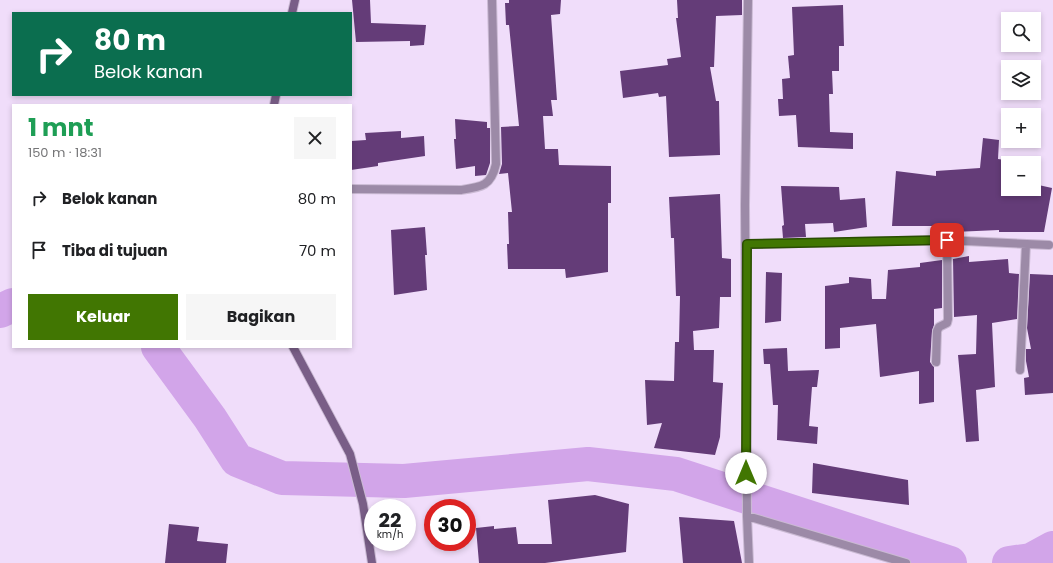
<!DOCTYPE html>
<html lang="id">
<meta charset="utf-8">
<style>
body{margin:0;font-family:Poppins,sans-serif;background:#f6f6f6;color:#202124;height:100vh;display:flex;flex-direction:column;font-size:15px;white-space:nowrap}
*{box-sizing:border-box;margin:0}
p{font-size:13px;color:#757577}
.icon{flex:none;width:22px;height:22px;fill:none;stroke:currentColor;stroke-width:2;stroke-linecap:round;stroke-linejoin:round}
.map{position:relative;flex:1;overflow:hidden}
.sheet{position:absolute;left:12px;top:104px;width:340px;height:244px;display:flex;flex-direction:column;background:#fff;border-radius:0px;box-shadow:0 2px 6px #0003}
.sheet>*{flex:none}
.hud{position:absolute;left:12px;top:12px;width:340px;height:84px;border-radius:0px;box-shadow:0 2px 6px #0003;background:#0b6e4f;color:#fff;overflow:hidden}
.controls{position:absolute;left:1001px;top:12px;display:grid;gap:8px}
.controls a{display:grid;place-items:center;width:40px;height:40px;border-radius:0px;background:#fff;box-shadow:0 2px 6px #0003;font-size:20px}
.speed{position:absolute;left:364px;top:499px;display:flex;gap:8px;font-size:20px;font-weight:700;text-align:center}
.speed>*{display:grid;place-content:center;width:52px;height:52px;border-radius:50%;background:#fff;box-shadow:0 2px 6px #0003;line-height:1}
.speed small{font-size:10px;font-weight:400}
.speed .limit{border:6px solid #d22;background:#fff;color:#111}
.pin{position:absolute;display:grid;place-items:center;width:34px;height:34px;color:#fff;margin:-17px;border-radius:8px;box-shadow:0 2px 6px #0006}
.me{position:absolute;width:44px;margin:-22px;rotate:0deg;stroke-linejoin:round;filter:drop-shadow(0 0 3px #0008)}
.turn{display:flex;align-items:center;gap:14px;height:84px;padding:0 16px;font-size:18px}
.turn .icon{width:52px;height:52px;stroke-width:2.5}
.turn b{display:block;font-size:28px;line-height:34px}
.round{display:grid;place-items:center;flex:none;width:42px;height:42px;border-radius:0px;background:#f6f6f6}
.summary{display:flex;align-items:center;justify-content:space-between;height:68px;padding:0 16px}
h1{font-size:24px;font-weight:700;line-height:30px;color:#1e9e55}
.primary-button{display:flex;gap:8px;margin-top:auto;padding:8px 16px}
.primary-button a{flex:1;height:46px;border-radius:0px;background:#417602;color:#fff;font-size:16px;font-weight:700;line-height:46px;text-align:center}
.primary-button a+a{background:#f6f6f6;color:#202124}
ul{padding:0;list-style:none}
li{display:flex;align-items:center;gap:12px;height:52px;padding:0 16px}
li div{flex:1}
li b{display:block;font-size:15px}
li em{font-style:normal}
.map>svg:first-child{display:block}
</style>
<div class="map">
<svg width="1053" height="563" viewBox="0 0 1053 563">
<rect width="100%" height="100%" fill="#f0ddfa"/>
<g fill="none" stroke-linecap="round" stroke-linejoin="round">
<!-- river -->
<path stroke="#d2a5e9" stroke-width="34" d="M0,311L13,305
M158,347L210,418L237,460L282,478L404,481L588,464L676,474L950,563
M1009,563L1031,560L1053,548"/>
</g>
<!-- building -->
<path fill="#643c78" d="M352,0H370L371,23L426,25L424,45L410,46V41L356,42Z
M509,0H561L560,14L551,15L557,100H551L553,116H543L545,149H558L559,165L611,166V203H608V272L566,278L565,269H508L507,244H509L508,212H512L508,173L499,174L502,164L501,127L519,126L509,25H506L505,3H509Z
M677,0H742V15L716,16L714,67H710L716,101H719L720,155L669,157L666,96L659,97L658,93L623,98L620,71L668,65L667,59L681,57L676,18H678Z
M843,5L844,46H839V71H832L833,94H829L830,132L853,133V149L798,147L796,115L779,116L778,99H783L782,79L790,78L788,56L794,55L792,7Z
M455,119L487,122V128H490V163L486,175L475,176V166L456,169L454,139H456Z
M401,131V138L424,136L425,156L378,163V166L351,170V141L366,140L365,133Z
M983,138L999,140L998,159L1026,163H1008V189H1034V184L1052,188L1044,232H999V230L931,233L932,226H892L896,171L936,176V171L980,168Z
M781,186L839,187L840,200L865,198L867,227L834,232L833,223L805,224L806,237L783,238L782,226L784,225Z
M720,194L722,258L731,259V297H720L719,328L693,331L694,350H714L713,382L723,383L720,437L715,455L654,448L662,423L647,425L645,380L674,381L675,342H679L680,296H676L674,238H671L669,197Z
M425,227L427,255H425L427,290L394,295L391,230Z
M969,256V262L1008,259L1009,273L1019,274L1017,319L992,323L995,387L976,390L979,441L966,442L958,355L976,354L977,315L954,317L953,259Z
M942,260V308L934,309V325L932,331L930,362L934,367V402L919,404V371L880,377L876,324L840,328V348L825,349V286L849,283V277L871,279L872,299H886L888,270L920,267V263Z
M766,272L782,273L781,321L765,323Z
M1030,274L1053,275V393L1025,395L1024,378L1029,377L1026,361V349H1031L1027,328Z
M787,348L788,371L819,370L817,387H812L809,426L818,427L817,444L777,440L778,405H773L770,364H764L763,349Z
M813,463L908,480L909,505L812,493Z
M595,495L629,504L626,552L545,563H479L476,528L494,526V529L516,527L518,544H552L548,500Z
M679,517L734,521L742,563H683Z
M169,524L199,527L197,541L228,544L226,563H165Z"/>
<g fill="none" stroke-linecap="round" stroke-linejoin="round">
<defs>
<path id="street" d="M351,189L461,190C482,187 491,186 496,164L492,0
M747,244L944,240L1049,245
M936,362L937,331L939,327L947,323L948,319L947,240
M1020,370L1026,244
M747,516L745,205L748,0
M749,563L747,516L906,563"/>
<path id="secondary" d="M292,13L295,0
M274,105L276,95
M293,347L350,454L363,504L372,563"/>
</defs>
<!-- street casing -->
<use href="#street" stroke="#cabad3" stroke-width="10"/>
<!-- secondary casing -->
<use href="#secondary" stroke="#cabad3" stroke-width="10"/>
<!-- street -->
<use href="#street" stroke="#9c8aa7" stroke-width="8"/>
<!-- secondary -->
<use href="#secondary" stroke="#795e87" stroke-width="8"/>
</g>
<g fill="none" stroke-linecap="round" stroke-linejoin="round">
<defs>
<path id="route" d="M746,473L747,244L947,240"/>
</defs>
<!-- route casing -->
<use href="#route" stroke="#2a4d01" stroke-width="10"/>
<!-- route -->
<use href="#route" stroke="#417602" stroke-width="7"/>
</g>
</svg>
<div class="controls">
<a><svg class="icon" aria-label="search" viewBox="0 0 24 24"><circle cx="10" cy="10" r="6"/><path d="M15 15l6 6"/></svg></a>
<a><svg class="icon" aria-label="layers" viewBox="0 0 24 24"><path d="M12 4l9 5-9 5-9-5zM3 14l9 5 9-5"/></svg></a>
<a>+</a>
<a>−</a>
</div>
<div class="speed"><div>22<small>km/h</small></div><div class="limit">30</div></div>
<div class="pin" style="left:947px;top:240px;background:#d93025"><svg class="icon" aria-label="arrive" viewBox="0 0 24 24"><path d="M6 21V4h12l-3 4 3 4H6"/></svg></div>
<svg class="me" style="left:746px;top:473px" viewBox="-20 -20 40 40"><circle r="19" fill="#fff"/><path d="M0-13L10 11 0 6-10 11z" fill="#417602"/></svg>
<div class="hud">
<div class="turn"><svg class="icon" aria-label="right" viewBox="0 0 24 24"><path d="M7 20v-9h11M14 6l5 5-5 5"/></svg><div><b>80 m</b>Belok kanan</div></div>
</div>
<section class="sheet">
<div class="summary"><div><h1>1 mnt</h1><p>150 m · 18:31</p></div><a class="round"><svg class="icon" aria-label="close" viewBox="0 0 24 24"><path d="M6 6l12 12M18 6L6 18"/></svg></a></div>
<ul>
<li><svg class="icon" aria-label="right" viewBox="0 0 24 24"><path d="M7 20v-9h11M14 6l5 5-5 5"/></svg><div><b>Belok kanan</b></div><em>80 m</em></li>
<li><svg class="icon" aria-label="arrive" viewBox="0 0 24 24"><path d="M6 21V4h12l-3 4 3 4H6"/></svg><div><b>Tiba di tujuan</b></div><em>70 m</em></li>
</ul>
<div class="primary-button"><a>Keluar</a><a>Bagikan</a></div>
</section>
</div>
